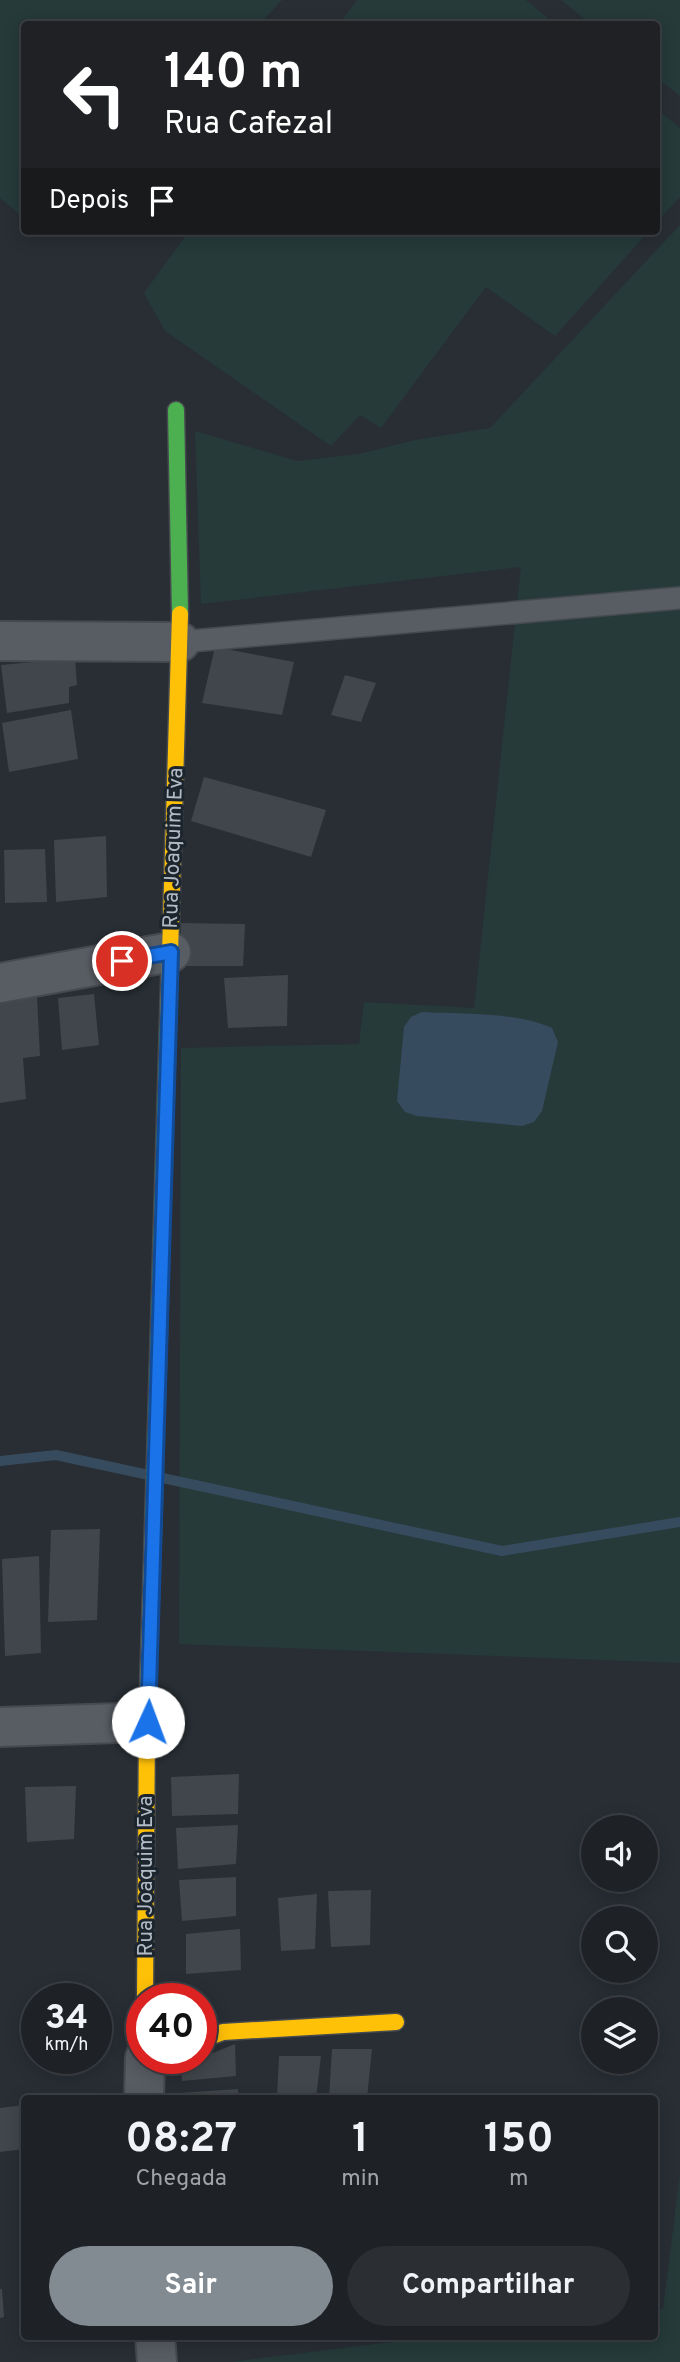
<!DOCTYPE html>
<html lang="pt">
<style>
body{margin:0;font-family:Overpass,sans-serif;background:#2b2f33;color:#f1f3f6;height:100vh;display:flex;flex-direction:column;font-size:26px;white-space:nowrap}
*{box-sizing:border-box;margin:0}
p{font-size:23px;color:#a1a4a7}
.icon{flex:none;width:38px;height:38px;fill:none;stroke:currentColor;stroke-width:2;stroke-linecap:round;stroke-linejoin:round}
.map{position:relative;flex:1;overflow:hidden}
.sheet{position:absolute;left:21px;top:2095px;width:637px;height:245px;display:flex;flex-direction:column;background:#1e2227;border-radius:7px;box-shadow:0 4px 18px #0003,0 0 0 2px #3c3f44}
.sheet>*{flex:none}
.banner{position:absolute;left:21px;top:21px;width:639px;height:214px;border-radius:7px;box-shadow:0 4px 18px #0003,0 0 0 2px #3c3f44;background:#202124;color:#fff;overflow:hidden}
.tools{position:absolute;left:581px;top:1815px;display:grid;gap:14px}
.tools a{display:grid;place-items:center;width:77px;height:77px;border-radius:50%;background:#1e2227;box-shadow:0 4px 18px #0003,0 0 0 2px #3c3f44;font-size:35px}
.speed{position:absolute;left:21px;top:1983px;display:flex;gap:14px;font-size:35px;font-weight:700;text-align:center}
.speed>*{display:grid;place-content:center;width:91px;height:91px;border-radius:50%;background:#1e2227;box-shadow:0 4px 18px #0003,0 0 0 2px #3c3f44;line-height:1}
.speed small{font-size:18px;font-weight:400}
.speed .limit{border:10px solid #d22;background:#fff;color:#111}
.pin{position:absolute;display:grid;place-items:center;width:60px;height:60px;color:#fff;margin:-30px;border:4px solid #fff;border-radius:50%;box-shadow:0 2px 7px #0007}
.me{position:absolute;width:77px;margin:-38px;rotate:2deg;stroke-linejoin:round;filter:drop-shadow(0 0 5px #0008)}
.turn{display:flex;align-items:center;gap:24px;height:147px;padding:0 28px;font-size:32px}
.turn .icon{width:91px;height:91px;stroke-width:2.5}
.turn b{display:block;font-size:49px;line-height:60px}
.then{display:flex;align-items:center;height:66px;padding:0 28px;background:#0003;gap:14px;font-size:26px}
.eta{display:flex;justify-content:space-evenly;align-items:center;height:119px;text-align:center}
.eta b{font-size:42px;font-weight:700;line-height:49px}
.button{display:flex;gap:14px;margin-top:auto;padding:14px 28px}
.button a{flex:1;height:80px;border-radius:42px;background:#828a92;color:#fff;font-size:28px;font-weight:700;line-height:80px;text-align:center}
.button a+a{background:#2b2f33;color:#f1f3f6}
.map>svg:first-child{display:block}
</style>
<div class="map">
<svg width="680" height="2362" viewBox="0 0 680 2362">
<rect width="100%" height="100%" fill="#282e34"/>
<!-- green -->
<path fill="#263a3a" d="M0,0H282L259,24H24V218L0,198Z
M357,0H526L555,24H339Z
M561,0H680V96L656,77V24H591Z
M656,108L680,128V197L656,223Z
M680,225V1663L179,1644L181,1048L359,1044L364,1002L474,1008L521,567L201,604L195,431L297,461L359,454L415,440L490,428Z
M189,231H649L555,336L486,287L381,428L360,415L331,446L165,331L144,293Z
M680,2175V2362H230L440,2336H654L655,2310L663,2309Z"/>
<!-- water -->
<path fill="#374b5e" d="M422,1012C460,1014 519,1012 552,1028L558,1042L542,1111L534,1122L522,1126L417,1116L405,1112L397,1101L404,1027L411,1017Z"/>
<g fill="none" stroke-linecap="round" stroke-linejoin="round">
<!-- stream -->
<path stroke="#374b5e" stroke-width="10" d="M0,1461L56,1455L502,1551L680,1522"/>
</g>
<!-- building -->
<path fill="#40464b" d="M215,647L294,662L282,715L202,703Z
M75,658L77,685L69,687V703L7,713L1,665Z
M345,675L376,683L361,722L331,715Z
M71,710L78,759L9,772L2,723Z
M204,777L326,810L311,857L191,821Z
M106,836L107,897L56,902L54,840Z
M45,849L47,902L5,903L4,850Z
M181,923L245,924L243,966H181Z
M288,975L287,1026L228,1028L224,978Z
M94,994L99,1045L62,1050L58,998Z
M37,996L40,1056L23,1058L26,1099L0,1103V999Z
M100,1529L97,1620L48,1622L51,1530Z
M39,1556L41,1653L5,1656L2,1559Z
M239,1774L238,1814L172,1816L171,1777Z
M76,1786L74,1839L27,1842L25,1787Z
M238,1825L236,1864L178,1869L176,1828Z
M236,1877V1916L182,1921L179,1880Z
M371,1890L370,1945L331,1947L328,1891Z
M317,1894L315,1949L281,1951L278,1898Z
M240,1929L241,1970L186,1974V1934Z
M235,2044L236,2076L182,2081L180,2058H201Z
M332,2049H372L367,2098H329Z
M279,2056H321L316,2098H277Z
M238,2089V2098H180V2093Z
M24,2105V2149L0,2152V2108Z
M0,2289H2L4,2317L0,2318Z"/>
<g fill="none" stroke-linecap="round" stroke-linejoin="round">
<defs>
<path id="lane" d="M180,642L680,598"/>
<path id="street" d="M0,641L180,642
M0,983L171,952
M0,1727L147,1722
M144,2098L145,2058
M155,2336L157,2362"/>
<path id="fast" d="M176,410L180,614
M153,1529L168,1021"/>
<path id="slow" d="M168,1021L180,614
M145,1998L147,1722L153,1529
M201,2040L223,2032L396,2022"/>
</defs>
<!-- lane casing -->
<use href="#lane" stroke="#464a4f" stroke-width="24"/>
<!-- street casing -->
<use href="#street" stroke="#464a4f" stroke-width="42"/>
<!-- fast casing -->
<use href="#fast" stroke="#464a4f" stroke-width="19"/>
<!-- slow casing -->
<use href="#slow" stroke="#464a4f" stroke-width="19"/>
<!-- lane -->
<use href="#lane" stroke="#585c63" stroke-width="21"/>
<!-- street -->
<use href="#street" stroke="#585c63" stroke-width="38"/>
<!-- fast -->
<use href="#fast" stroke="#4caf50" stroke-width="16"/>
<!-- slow -->
<use href="#slow" stroke="#ffc107" stroke-width="16"/>
</g>
<g fill="none" stroke-linecap="round" stroke-linejoin="round">
<defs>
<path id="route" d="M122,961L171,952L148,1722"/>
</defs>
<!-- route casing -->
<use href="#route" stroke="#114b97" stroke-width="18"/>
<!-- route -->
<use href="#route" stroke="#1a73e8" stroke-width="12"/>
</g>
<g text-anchor="middle" dominant-baseline="central" stroke-width="6" stroke-linejoin="round" paint-order="stroke">
<!-- street labels -->
<g font-size="21" fill="#b2bbc5" stroke="#1c252e">
<text transform="translate(174 848) rotate(-88)">Rua Joaquim Eva</text>
<text transform="translate(146 1876) rotate(-90)">Rua Joaquim Eva</text>
</g>
</g>
</svg>
<div class="tools">
<a><svg class="icon" aria-label="sound" viewBox="0 0 24 24"><path d="M4 9h4l5-4v14l-5-4H4zM17 9q2 3 0 6"/></svg></a>
<a><svg class="icon" aria-label="search" viewBox="0 0 24 24"><circle cx="10" cy="10" r="6"/><path d="M15 15l6 6"/></svg></a>
<a><svg class="icon" aria-label="layers" viewBox="0 0 24 24"><path d="M12 4l9 5-9 5-9-5zM3 14l9 5 9-5"/></svg></a>
</div>
<div class="speed"><div>34<small>km/h</small></div><div class="limit">40</div></div>
<div class="pin" style="left:122px;top:961px;background:#d93025"><svg class="icon" aria-label="arrive" viewBox="0 0 24 24"><path d="M6 21V4h12l-3 4 3 4H6"/></svg></div>
<svg class="me" style="left:148px;top:1722px" viewBox="-20 -20 40 40"><circle r="19" fill="#fff"/><path d="M0-13L10 11 0 6-10 11z" fill="#1a73e8"/></svg>
<div class="banner">
<div class="turn"><svg class="icon" aria-label="left" viewBox="0 0 24 24"><path d="M17 20v-9H6M10 6l-5 5 5 5"/></svg><div><b>140 m</b>Rua Cafezal</div></div>
<div class="then">Depois<svg class="icon" aria-label="arrive" viewBox="0 0 24 24"><path d="M6 21V4h12l-3 4 3 4H6"/></svg></div>
</div>
<section class="sheet">
<div class="eta">
<div><b>08:27</b><p>Chegada</p></div>
<div><b>1</b><p>min</p></div>
<div><b>150</b><p>m</p></div>
</div>
<div class="button"><a>Sair</a><a>Compartilhar</a></div>
</section>
</div>
